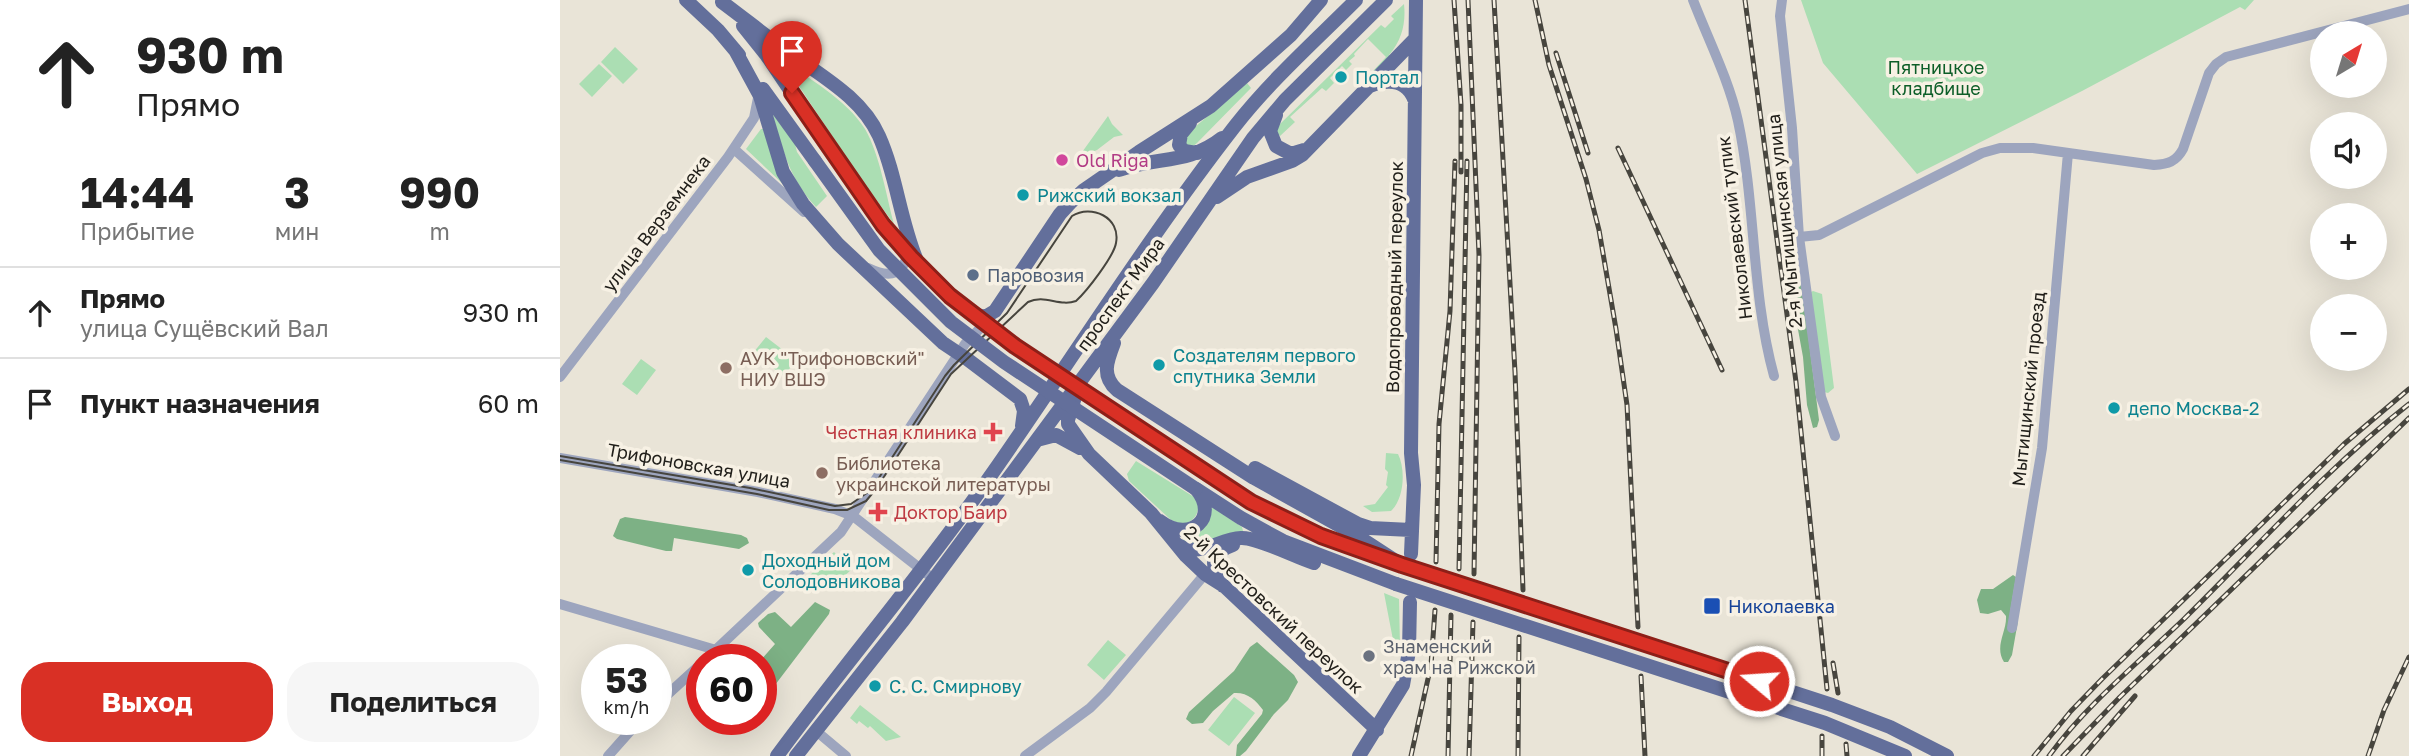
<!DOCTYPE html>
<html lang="ru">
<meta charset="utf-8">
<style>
body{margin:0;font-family:"Golos Text",sans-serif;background:#f6f6f6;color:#222;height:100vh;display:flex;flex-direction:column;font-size:26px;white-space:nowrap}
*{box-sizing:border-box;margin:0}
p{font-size:23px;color:#767676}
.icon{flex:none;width:38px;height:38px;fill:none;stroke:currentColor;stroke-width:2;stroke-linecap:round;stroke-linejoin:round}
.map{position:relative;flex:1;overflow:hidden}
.drawer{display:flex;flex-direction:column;background:#fff;width:560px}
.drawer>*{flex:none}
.guide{background:#fff;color:#222;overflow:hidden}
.needle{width:46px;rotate:38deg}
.buttons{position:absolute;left:1750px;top:21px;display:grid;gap:14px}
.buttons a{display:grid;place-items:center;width:77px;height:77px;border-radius:50%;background:#fff;box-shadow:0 7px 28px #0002;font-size:35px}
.speed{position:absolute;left:21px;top:644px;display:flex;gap:14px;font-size:35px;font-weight:700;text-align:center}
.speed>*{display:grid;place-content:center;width:91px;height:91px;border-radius:50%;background:#fff;box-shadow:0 7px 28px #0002;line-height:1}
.speed small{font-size:18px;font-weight:400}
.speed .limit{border:10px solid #d22;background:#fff;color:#111}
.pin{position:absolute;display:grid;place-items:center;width:60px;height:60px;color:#fff;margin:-72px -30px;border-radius:50% 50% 50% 0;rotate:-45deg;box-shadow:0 0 7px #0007}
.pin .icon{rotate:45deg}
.me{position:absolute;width:77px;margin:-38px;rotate:288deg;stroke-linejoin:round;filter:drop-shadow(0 0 5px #0008)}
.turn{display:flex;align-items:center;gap:24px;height:147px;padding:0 21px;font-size:32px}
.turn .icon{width:91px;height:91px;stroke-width:2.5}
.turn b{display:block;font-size:49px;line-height:60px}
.eta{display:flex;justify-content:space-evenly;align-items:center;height:119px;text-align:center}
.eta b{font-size:42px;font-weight:700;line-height:49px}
.button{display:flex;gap:14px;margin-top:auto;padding:14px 21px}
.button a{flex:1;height:80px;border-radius:28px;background:#d93025;color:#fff;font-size:28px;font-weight:700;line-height:80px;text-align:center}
.button a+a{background:#f6f6f6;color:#222}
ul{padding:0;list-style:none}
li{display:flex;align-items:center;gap:21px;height:91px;padding:0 21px;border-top:2px solid #e0e0e0}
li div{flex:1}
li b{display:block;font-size:26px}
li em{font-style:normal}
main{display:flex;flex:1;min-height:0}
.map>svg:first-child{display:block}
</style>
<main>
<section class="drawer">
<div class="guide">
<div class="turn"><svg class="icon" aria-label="ahead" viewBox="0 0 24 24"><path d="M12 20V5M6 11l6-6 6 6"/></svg><div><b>930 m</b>Прямо</div></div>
</div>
<div class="eta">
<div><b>14:44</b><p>Прибытие</p></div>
<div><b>3</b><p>мин</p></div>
<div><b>990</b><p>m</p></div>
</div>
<ul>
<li><svg class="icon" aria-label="ahead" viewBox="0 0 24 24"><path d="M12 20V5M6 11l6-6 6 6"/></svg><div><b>Прямо</b><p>улица Сущёвский Вал</p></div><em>930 m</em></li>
<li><svg class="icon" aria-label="arrive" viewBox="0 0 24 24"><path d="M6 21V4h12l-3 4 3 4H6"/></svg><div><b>Пункт назначения</b></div><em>60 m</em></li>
</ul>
<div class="button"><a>Выход</a><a>Поделиться</a></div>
</section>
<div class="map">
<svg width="1849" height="756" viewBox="0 0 1849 756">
<rect width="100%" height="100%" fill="#e9e4d7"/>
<!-- green -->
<path fill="#abdeb3" d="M1241,0H1694L1685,10L1680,7L1522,91L1357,174L1263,63Z
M844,4C846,23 842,40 829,55L831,57L815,72L813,71L826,57L808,39L794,54L795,56L789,61L792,64L786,70L782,66L770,78L774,83L766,91L762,88L730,117L735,122L720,136L716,132L720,124L821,25L825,28L834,19L831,16Z
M55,47L78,69L63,84L41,62Z
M221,59C249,79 286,99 305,129C320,155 326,195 334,224L298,175Z
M39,64L52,76L32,97L19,84Z
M687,83L691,88L637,143L632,147L626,146L624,137L629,132Z
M212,113L235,144L237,152L267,196L256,207C229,178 223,150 212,113Z
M548,116L552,124L563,135L554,137L537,150L521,157L520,155Z
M201,129H203L223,184L186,149Z
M1253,291L1262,294L1274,388L1268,393L1264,392L1251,292Z
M206,337L236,360L224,376L193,353Z
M81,359L96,370L77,395L62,384Z
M826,453L838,454C846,470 844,499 831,511L812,512L803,506L815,504L828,487L826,485L828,472L825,469Z
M576,461L639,500C638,514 637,519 623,525L611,520L569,481L567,474Z
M652,507L682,527L683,531L636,548L623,540L635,534Z
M274,552L291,570L273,586L268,581L258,590L247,578Z
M824,593L839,599L840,647L834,645Z
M548,640L566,655L544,680L527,665Z
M674,697L695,713L669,746L648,730Z
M300,705L341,737L326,741L310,726L308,728L299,721L297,724L290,718Z"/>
<!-- forest -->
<path fill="#7db185" d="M1236,281L1240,283L1242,287L1259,420L1257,427L1253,428L1247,405L1243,357L1235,313L1238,301Z
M65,517L181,535L187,538L189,543L179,549L114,538L112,551H106L57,539L53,536L60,519Z
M1453,575L1456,577L1450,613L1458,621L1452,655L1448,662H1444C1434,646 1447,632 1446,616L1441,610L1428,614L1420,613L1417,600L1421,589H1433Z
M255,602L270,610L269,614L212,689L201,686V660L215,644L199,627L198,623L208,614L215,612L231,627Z
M697,642L734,675L738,682L728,700L714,714L686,751L680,756H676L677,745L702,714L703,710C696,700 687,692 674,693L653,711L643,723L632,724L626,719L629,712L674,671L690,647Z"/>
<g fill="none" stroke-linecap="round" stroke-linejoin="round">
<!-- minor -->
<path stroke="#9da5be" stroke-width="10" d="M1133,0C1148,39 1169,80 1178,121C1196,205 1191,292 1214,376
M1222,0L1220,16L1232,128L1239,237L1261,397L1275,436
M174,149L244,212
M1239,237L1259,235L1422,153L1440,148H1473L1594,165C1608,164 1616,162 1623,149L1649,73L1656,64L1666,57L1849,9
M308,268C331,279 344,275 349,249
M0,377L168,157L194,118L198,98
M0,458L198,492L275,509L293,516L367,574
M0,604L156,650
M1452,628L1482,448L1508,153
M145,660L281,532L405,344L429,319
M96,705L142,663
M255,730L286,756
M48,756L81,719
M465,756L530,708L546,692L645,574"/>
<!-- major -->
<path stroke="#636f9b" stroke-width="14" d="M126,0L158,30L179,55
M162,2C185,19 207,37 230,53C263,77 302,98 319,136C337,176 340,222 358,263
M183,26L207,56L271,151
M175,50L200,96L223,172L243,204L278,244L383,343L407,359L460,399L464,411L462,426
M810,86C828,79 846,79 854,99
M203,89L255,161
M716,115L710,131L716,146L731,154L744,150
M630,123L621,134L619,145L624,151L637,153
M559,170C597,156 628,165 662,138
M657,197L687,177L732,161L742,155L855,39
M410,313L425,317L435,311L500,214L511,202L524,190L579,152L651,106L731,35L761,0
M554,343C547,361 541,376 557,390L694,478L796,535L842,565
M515,397L508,420V424L529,454L591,513L626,556L645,574L664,586L817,730
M477,440L496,435L520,448
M695,468L798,524L810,528L851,530
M648,474L691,502L731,523L821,558
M636,489L681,518L723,541L836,584
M600,521C631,544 659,517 637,490
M618,545C641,558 658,539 681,538C697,537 737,558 754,563
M851,554L854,485L851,453L856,0
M663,586C651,567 648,554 673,545
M217,756C286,662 362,574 429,478C511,361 587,239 675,126C711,80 755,41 796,0
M236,756L342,622L462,460L593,283L693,138L725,100L826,0
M799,756L843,685L849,651L850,602"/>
<!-- tram -->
<path stroke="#47453e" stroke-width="2" d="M0,456L190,488L275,506L291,504L311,490L385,376L394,365L447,313L512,216C531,204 561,217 556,243C554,256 527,291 516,301C499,307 485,294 468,302L391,374L316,489L306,501L287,510H269L197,494L0,460"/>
<defs>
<path id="rail" d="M894,0L901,105V172
M908,0L919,255L914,574
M934,0L955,372L963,590
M975,0L989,65L1026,179L1039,230L1056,329L1067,405L1078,627
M1185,0L1236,382L1267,689
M996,53L1028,153
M1058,148L1162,370
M876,562L879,424L890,311L895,161
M899,569L907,161
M1273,663L1278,693
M1081,676L1085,756
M1286,744L1287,756
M851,756L871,665L875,610
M888,756L891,615
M909,756L913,622
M958,756L959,637
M1262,756V736
M1474,756L1511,711L1542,679L1784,444L1849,389
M1489,756C1527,704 1578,663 1624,619C1698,546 1767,468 1849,404
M1503,756L1560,697L1849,418
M1523,756L1575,696
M1808,756L1824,710L1849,657"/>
</defs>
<!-- rail casing -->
<use href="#rail" stroke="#47453e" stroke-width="5"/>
<!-- rail -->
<use href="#rail" stroke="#f7f1e4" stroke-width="2.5" stroke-dasharray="8" stroke-linecap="butt"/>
<!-- major-bridge -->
<path stroke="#636f9b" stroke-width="14" d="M271,151L333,238L403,307L455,347L648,474
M255,161L319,250L391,322L444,362L636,489
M842,565L1272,705L1330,727L1387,756
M836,584L1265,723L1345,756"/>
</g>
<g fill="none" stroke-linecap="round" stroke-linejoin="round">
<defs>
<path id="route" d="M232,93L323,225L351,257L390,296L455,346L691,502L761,536L842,565L1199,681"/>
</defs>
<!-- route casing -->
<use href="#route" stroke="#8d1f18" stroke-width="18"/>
<!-- route -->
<use href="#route" stroke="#d93025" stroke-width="12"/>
</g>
<!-- markers -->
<g fill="#0f9aa8" stroke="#f7f1e4" stroke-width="2.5">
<circle cx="781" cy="77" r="7"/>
<circle cx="463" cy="195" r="7"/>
<circle cx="599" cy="365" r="7"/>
<circle cx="1554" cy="408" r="7"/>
<circle cx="188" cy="570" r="7"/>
<circle cx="315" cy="686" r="7"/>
</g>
<circle fill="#d1479c" stroke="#f7f1e4" stroke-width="2.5" cx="502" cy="160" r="7"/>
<circle fill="#5c6f8a" stroke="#f7f1e4" stroke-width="2.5" cx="413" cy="275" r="7"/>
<g fill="#8d6e63" stroke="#f7f1e4" stroke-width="2.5">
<circle cx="166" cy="368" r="7"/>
<circle cx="262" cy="473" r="7"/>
</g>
<g fill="#e0444e" stroke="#f7f1e4" stroke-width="2.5">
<path d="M429.5 421.5h7v7h7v7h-7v7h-7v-7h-7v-7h7z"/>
<path d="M314.5 501.5h7v7h7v7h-7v7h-7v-7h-7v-7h7z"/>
</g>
<rect fill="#1a4fb4" stroke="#f7f1e4" stroke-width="2.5" x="1143" y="597" width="18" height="18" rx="3.5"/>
<circle fill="#6b7280" stroke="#f7f1e4" stroke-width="2.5" cx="809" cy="656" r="7"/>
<g text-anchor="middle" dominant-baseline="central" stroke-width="7" stroke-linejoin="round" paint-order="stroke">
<!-- park labels -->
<g font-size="18" fill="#0d5e28" stroke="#f7f1e4">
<text x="1376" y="67">Пятницкое<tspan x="1376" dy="21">кладбище</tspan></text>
</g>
<!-- culture labels -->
<g font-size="18" fill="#0d838f" stroke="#f7f1e4" text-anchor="start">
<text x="795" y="77">Портал</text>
<text x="477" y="195">Рижский вокзал</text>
<text x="613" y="355">Создателям первого<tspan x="613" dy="21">спутника Земли</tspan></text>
<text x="1568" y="408">депо Москва-2</text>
<text x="202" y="560">Доходный дом<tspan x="202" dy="21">Солодовникова</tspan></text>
<text x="329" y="686">С. С. Смирнову</text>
</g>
<!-- hotel labels -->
<g font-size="18" fill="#b23c85" stroke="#f7f1e4" text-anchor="start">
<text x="516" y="160">Old Riga</text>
</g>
<!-- street labels -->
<g font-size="18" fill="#22201b" stroke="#f7f1e4">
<text transform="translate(1224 221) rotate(-96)">2-я Мытищинская улица</text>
<text transform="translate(96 223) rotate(-53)">улица Верземнека</text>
<text transform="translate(1174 228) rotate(-97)">Николаевский тупик</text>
<text transform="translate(834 277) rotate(-89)">Водопроводный переулок</text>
<text transform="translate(560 294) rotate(-54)">проспект Мира</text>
<text transform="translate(1468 389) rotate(-84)">Мытищинский проезд</text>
<text transform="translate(139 465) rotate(10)">Трифоновская улица</text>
<text transform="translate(714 609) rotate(43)">2-й Крестовский переулок</text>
</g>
<!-- service labels -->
<g font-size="18" fill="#4e5e75" stroke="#f7f1e4" text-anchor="start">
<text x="427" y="275">Паровозия</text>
</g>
<!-- education labels -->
<g font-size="18" fill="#785e54" stroke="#f7f1e4" text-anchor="start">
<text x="180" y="358">АУК "Трифоновский"<tspan x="180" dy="21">НИУ ВШЭ</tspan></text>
<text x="276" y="463">Библиотека<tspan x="276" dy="21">украинской литературы</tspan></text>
</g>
<!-- health labels -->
<g font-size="18" fill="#be3a42" stroke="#f7f1e4" text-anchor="end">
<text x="417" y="432">Честная клиника</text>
<text x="334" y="512" text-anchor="start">Доктор Баир</text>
</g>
<!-- transit labels -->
<g font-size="18" fill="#164399" stroke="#f7f1e4" text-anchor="start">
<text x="1168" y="606">Николаевка</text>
</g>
<!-- worship labels -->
<g font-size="18" fill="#5b616d" stroke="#f7f1e4" text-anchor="start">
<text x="823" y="646">Знаменский<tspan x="823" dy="21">храм на Рижской</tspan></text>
</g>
</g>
</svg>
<div class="buttons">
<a><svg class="needle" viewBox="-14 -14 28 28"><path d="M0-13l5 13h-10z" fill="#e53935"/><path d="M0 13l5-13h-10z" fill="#767676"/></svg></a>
<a><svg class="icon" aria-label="sound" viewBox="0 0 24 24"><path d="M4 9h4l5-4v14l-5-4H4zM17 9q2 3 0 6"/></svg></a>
<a>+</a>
<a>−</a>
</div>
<div class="speed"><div>53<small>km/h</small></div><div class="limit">60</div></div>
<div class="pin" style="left:232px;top:93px;background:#d93025"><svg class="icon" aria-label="arrive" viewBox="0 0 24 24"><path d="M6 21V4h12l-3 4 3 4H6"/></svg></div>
<svg class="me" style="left:1199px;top:681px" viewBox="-20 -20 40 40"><circle r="17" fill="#d93025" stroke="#fff" stroke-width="3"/><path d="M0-11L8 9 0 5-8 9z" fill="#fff"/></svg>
</div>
</main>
